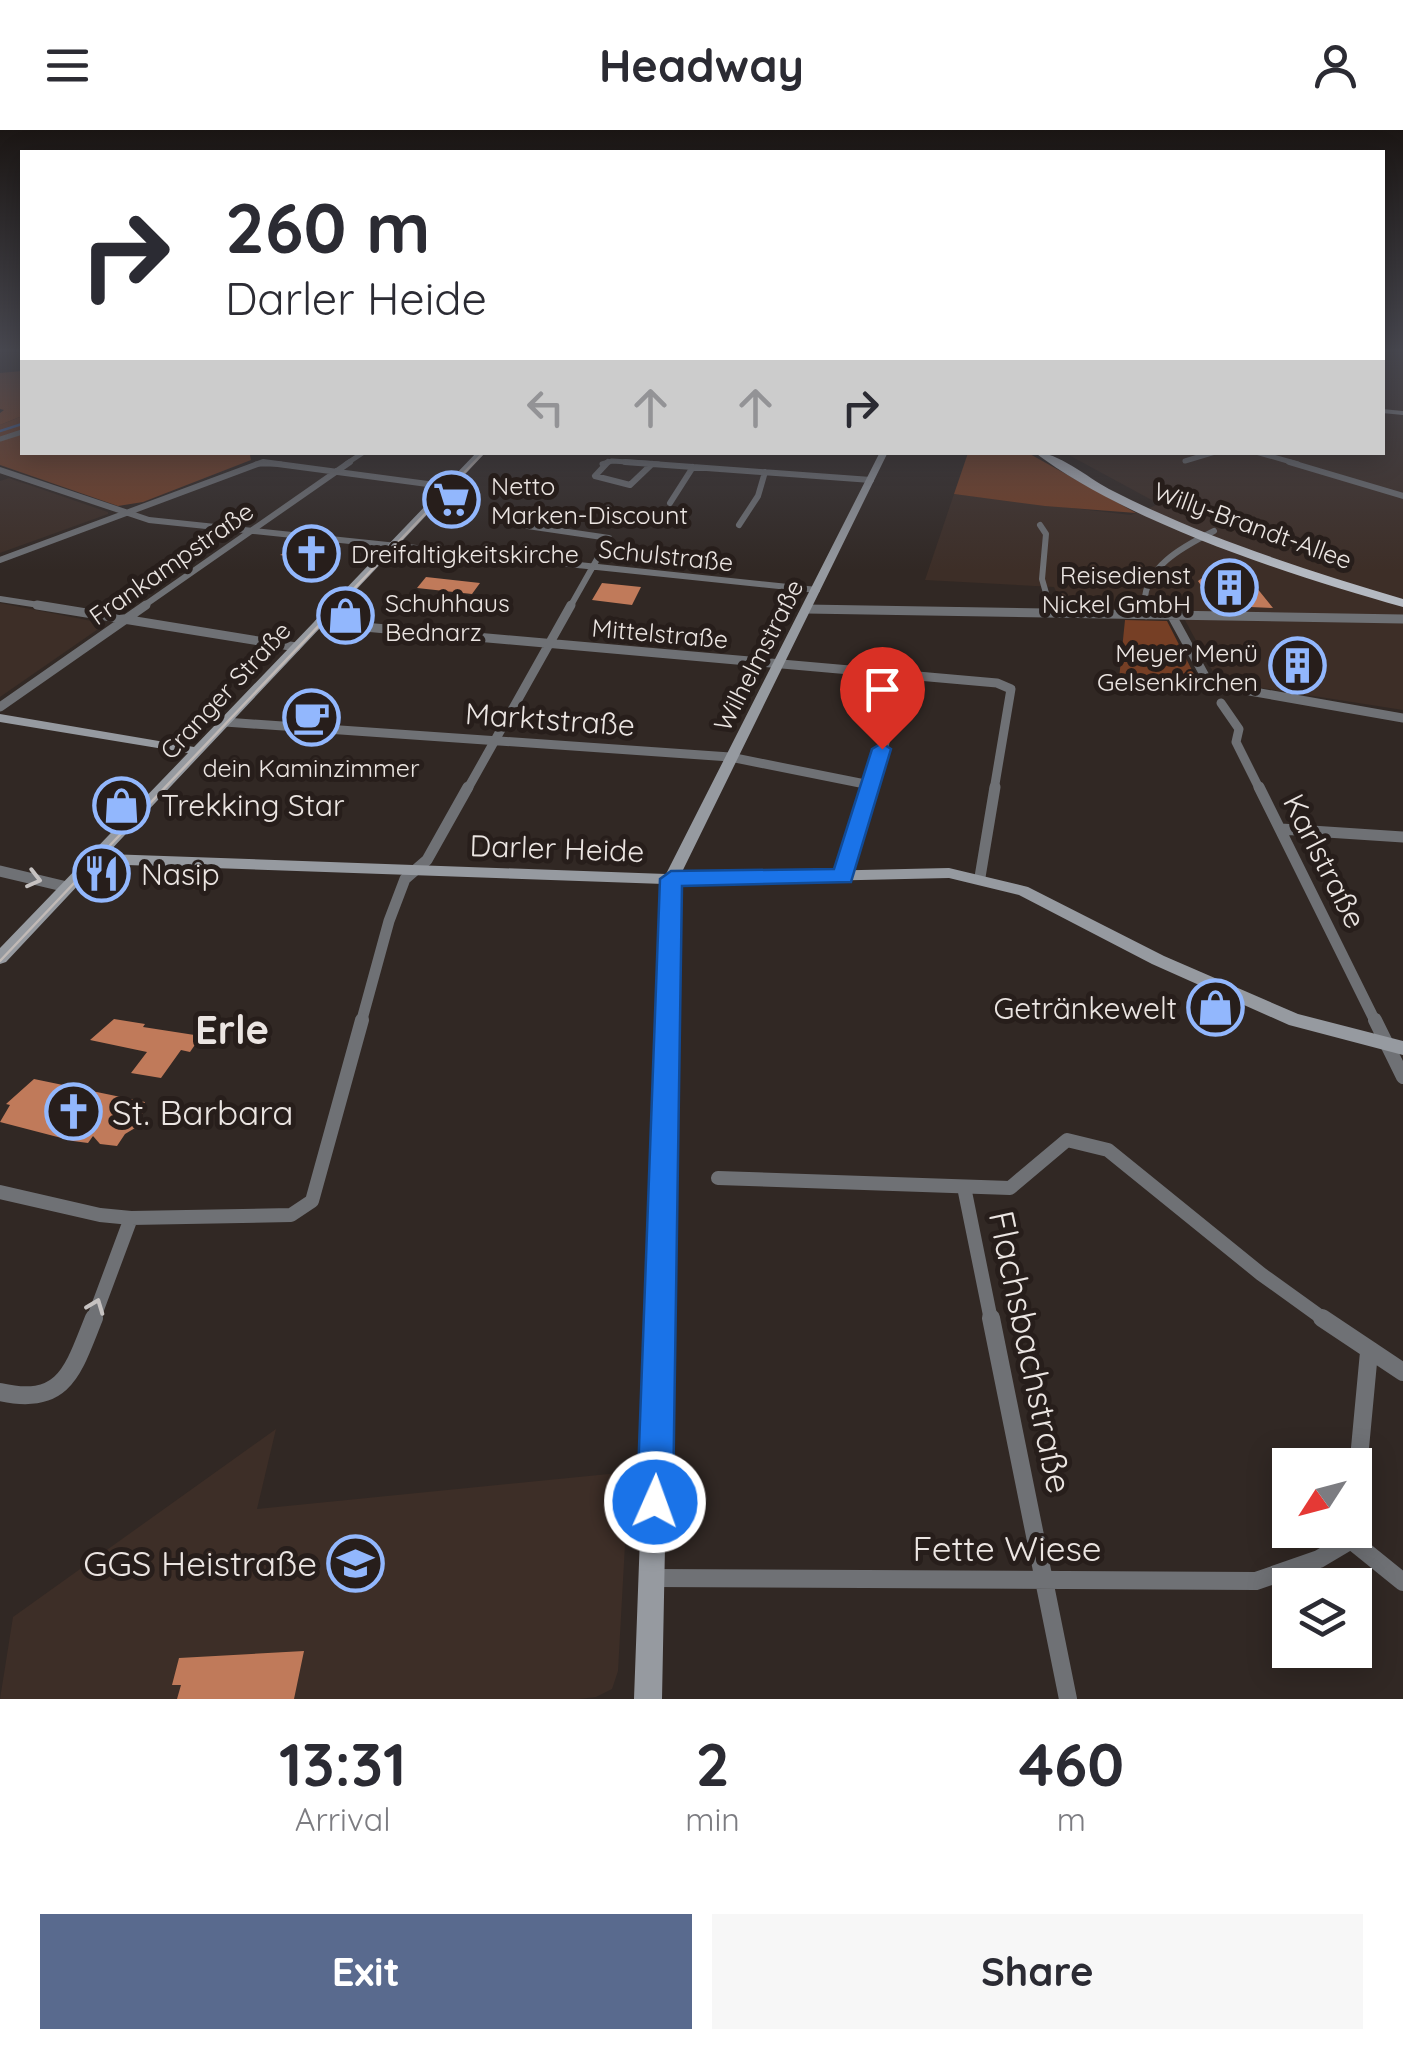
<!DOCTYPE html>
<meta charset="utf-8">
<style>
body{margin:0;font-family:Quicksand,sans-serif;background:#f7f7f7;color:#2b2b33;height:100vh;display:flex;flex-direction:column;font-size:38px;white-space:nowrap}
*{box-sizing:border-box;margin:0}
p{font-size:32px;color:#7c7c81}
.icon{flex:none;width:55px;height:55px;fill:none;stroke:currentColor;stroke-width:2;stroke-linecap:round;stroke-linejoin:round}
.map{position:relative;height:1569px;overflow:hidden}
.details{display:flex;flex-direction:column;background:#fff;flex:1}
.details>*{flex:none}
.hud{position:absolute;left:20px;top:20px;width:1365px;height:305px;border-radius:0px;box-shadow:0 5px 25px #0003;background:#fff;color:#2b2b33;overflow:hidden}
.needle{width:65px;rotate:234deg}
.fabs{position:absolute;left:1272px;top:1318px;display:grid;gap:20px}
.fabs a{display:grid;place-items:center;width:100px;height:100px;border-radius:0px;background:#fff;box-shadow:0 5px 25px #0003;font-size:50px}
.pin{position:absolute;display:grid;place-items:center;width:85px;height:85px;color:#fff;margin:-102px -42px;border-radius:50% 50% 50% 0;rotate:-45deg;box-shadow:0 0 10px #0007}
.pin .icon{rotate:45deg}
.me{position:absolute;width:110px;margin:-55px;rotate:2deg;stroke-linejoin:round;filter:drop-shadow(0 0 8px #0008)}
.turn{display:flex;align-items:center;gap:35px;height:210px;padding:0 40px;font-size:45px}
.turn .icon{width:130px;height:130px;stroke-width:2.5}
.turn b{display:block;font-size:70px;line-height:85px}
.lanes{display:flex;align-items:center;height:95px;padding:0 40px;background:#0003;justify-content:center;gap:50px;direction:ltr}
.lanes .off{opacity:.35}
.eta{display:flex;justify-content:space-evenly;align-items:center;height:170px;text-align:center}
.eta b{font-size:60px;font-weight:800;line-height:70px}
.button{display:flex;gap:20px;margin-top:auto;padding:20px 40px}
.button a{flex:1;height:115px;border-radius:0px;background:#596a8e;color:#fff;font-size:40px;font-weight:800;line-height:115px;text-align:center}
.button a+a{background:#f7f7f7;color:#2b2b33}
header{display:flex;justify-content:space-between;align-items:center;height:130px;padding:0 40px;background:#fff;font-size:45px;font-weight:800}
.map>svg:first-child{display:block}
</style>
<header><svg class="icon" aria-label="menu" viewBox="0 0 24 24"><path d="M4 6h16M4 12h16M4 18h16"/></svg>Headway<svg class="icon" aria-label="person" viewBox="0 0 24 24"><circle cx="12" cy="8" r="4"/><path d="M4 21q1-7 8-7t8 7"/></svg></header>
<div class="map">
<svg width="1403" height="1569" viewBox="0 0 1403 1569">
<rect width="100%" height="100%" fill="#312824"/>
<!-- built -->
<path fill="#3d2e27" d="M1383,221H1403V580L1218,551L1180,481L1064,478L1054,457L925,450L954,364L1131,385L1159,374L1065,323L1382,322Z
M9,348L108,382V384L0,423V351Z
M0,473L102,493L104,495L0,567Z
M276,1299L257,1379L629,1342L618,1541L612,1559L596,1567L579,1569H0L13,1487Z"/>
<!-- green -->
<path fill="#763f25" d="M22,286V322L259,323L250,325L251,330L143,372L118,376L0,335V295Z
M968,323H1028L1136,383L1045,376L954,364Z
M1125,490L1167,491L1201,558L1119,549Z"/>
<!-- forest -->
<path fill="#844324" d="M22,241V286L0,295V283L4,280L0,279V243Z"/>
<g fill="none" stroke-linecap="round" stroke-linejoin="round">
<!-- stream -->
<path stroke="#47669f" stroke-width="2.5" d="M0,301L22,294"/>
</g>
<!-- building -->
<path fill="#c07a5a" d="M301,415V416L334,421L324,432L319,427L315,431L280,425Z
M1205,446L1248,447L1273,478L1250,477L1241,466H1208L1198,451Z
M426,447L480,453L472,464L417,458Z
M602,453L641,457L632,475L592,470Z
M114,889L145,894L143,897L201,906L190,922L181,920L161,948L131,943L147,922L90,910Z
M34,949L145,972L140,995L125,1004L117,1016L100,1014L93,1006L88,1013L73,1011L0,992L10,975L6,974Z
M304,1521L294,1569H177L181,1555H172L179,1528Z"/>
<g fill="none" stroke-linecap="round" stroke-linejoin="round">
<!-- street-far5 -->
<path stroke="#6f7175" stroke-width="5" d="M0,309L22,302
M1256,322L1298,334
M1185,331L1215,322
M256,334H281
M346,334L364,322
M602,334L612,331L659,334"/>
<!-- street-far4 -->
<path stroke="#6f7175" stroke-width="6" d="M608,332L595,346L630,355L652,334
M625,332L871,350
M1289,332L1403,366
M0,340L149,390L817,460
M670,373L693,337
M514,394L609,408L570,477
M739,395L758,366L765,342
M1040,395L1046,404L1042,449L1050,477
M0,430L263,332L450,357
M0,469L52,477
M142,477L350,332
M1145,477C1141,438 1184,416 1214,401"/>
<!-- street-far3 -->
<path stroke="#6f7175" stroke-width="9" d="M37,475L296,517
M1050,475L1052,483
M1145,475L1146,485
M806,479L1403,489
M1172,486L1206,548L1215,555L1403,588
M319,493L997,553L1011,559L994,660
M1221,573L1239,599L1236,612L1260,660
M0,577L146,475
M225,592L730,627L870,655
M467,660L571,475
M870,660L906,546"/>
<!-- street-far2 -->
<path stroke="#6f7175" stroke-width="11" d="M1259,657L1376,893
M1281,699L1403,707
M0,741L67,757
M843,747L871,657
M980,747L995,657
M361,893L389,791L405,749L427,730L468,657"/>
<!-- street-far1 -->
<path stroke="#6f7175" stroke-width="14" d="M1375,890L1403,947
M718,1048L1010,1058L1067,1010L1108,1020L1261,1144L1325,1190
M964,1057L991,1190
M0,1062L100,1085L131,1088L291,1085L312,1071L362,890
M93,1190L131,1088"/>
<!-- street -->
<path stroke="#6f7175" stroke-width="18" d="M991,1188L1068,1569
M1322,1188L1403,1242
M0,1262C65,1277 73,1240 94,1188
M1355,1371L1369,1222
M1352,1400L1351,1410L1403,1452
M653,1448L1256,1451L1319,1429L1351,1410"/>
<!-- secondary -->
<path fill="#969aa0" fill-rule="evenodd" d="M1382,279L1403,281V285L1382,283Z
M477,322H486L107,724L666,744L880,322H888L681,744L949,738L1028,757L1164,826L1298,884L1403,911V925L1289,895L1152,834L1019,765L949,748L678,754L662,1569H634L664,754L98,734L6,832L0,834V818L188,623L0,592V584L194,617Z"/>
<!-- primary -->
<path fill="#b4b9c1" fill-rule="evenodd" d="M1034,322C1058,322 1087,347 1109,359C1202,407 1303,439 1403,469V477C1289,445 1128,393 1034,322Z"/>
<!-- tram -->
<path stroke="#c0b9b6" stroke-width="2.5" d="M0,831L484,322"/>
</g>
<!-- one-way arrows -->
<defs><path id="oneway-chevron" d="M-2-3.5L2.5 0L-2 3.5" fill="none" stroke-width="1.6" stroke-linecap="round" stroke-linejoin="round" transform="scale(2.5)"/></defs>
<g stroke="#c6c2c1">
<use href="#oneway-chevron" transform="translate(34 749) rotate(14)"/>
<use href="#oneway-chevron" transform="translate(96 1176) rotate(-69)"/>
</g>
<!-- sky -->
<linearGradient id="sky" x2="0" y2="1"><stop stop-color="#1b1614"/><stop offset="0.5" stop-color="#484850"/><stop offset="1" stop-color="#484850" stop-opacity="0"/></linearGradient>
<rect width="1403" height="441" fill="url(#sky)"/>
<!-- route -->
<path fill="#1a73e8" stroke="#114b97" stroke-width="2.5" d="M882,613L891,619L851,752L682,756L673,1372L668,1385L655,1390L642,1385L637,1372L660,749L671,741L834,739L872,619Z"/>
<!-- icons -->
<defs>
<symbol id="supermarket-ring" viewBox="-11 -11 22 22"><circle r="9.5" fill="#271e1b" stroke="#92b7fd" stroke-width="1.5"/><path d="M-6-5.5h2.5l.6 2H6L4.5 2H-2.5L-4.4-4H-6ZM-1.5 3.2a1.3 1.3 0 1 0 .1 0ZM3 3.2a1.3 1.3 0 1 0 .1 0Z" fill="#92b7fd"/></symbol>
<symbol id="church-ring" viewBox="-11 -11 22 22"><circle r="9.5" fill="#271e1b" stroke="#92b7fd" stroke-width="1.5"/><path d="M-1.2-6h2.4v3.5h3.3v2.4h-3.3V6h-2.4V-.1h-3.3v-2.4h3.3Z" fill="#92b7fd"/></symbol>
<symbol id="building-ring" viewBox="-11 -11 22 22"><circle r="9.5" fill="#271e1b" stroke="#92b7fd" stroke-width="1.5"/><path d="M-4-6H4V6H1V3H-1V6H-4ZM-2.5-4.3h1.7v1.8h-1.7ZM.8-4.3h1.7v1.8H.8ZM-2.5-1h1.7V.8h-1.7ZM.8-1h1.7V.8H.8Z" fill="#92b7fd"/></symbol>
<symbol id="shop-ring" viewBox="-11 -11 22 22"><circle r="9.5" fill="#271e1b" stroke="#92b7fd" stroke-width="1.5"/><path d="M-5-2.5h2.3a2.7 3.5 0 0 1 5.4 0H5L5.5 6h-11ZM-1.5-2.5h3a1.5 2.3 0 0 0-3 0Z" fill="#92b7fd"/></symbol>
<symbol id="cafe-ring" viewBox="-11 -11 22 22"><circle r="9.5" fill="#271e1b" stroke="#92b7fd" stroke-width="1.5"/><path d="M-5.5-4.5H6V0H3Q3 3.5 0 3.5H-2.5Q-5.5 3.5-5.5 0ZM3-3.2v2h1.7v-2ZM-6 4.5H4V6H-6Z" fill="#92b7fd"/></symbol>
<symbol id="restaurant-ring" viewBox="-11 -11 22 22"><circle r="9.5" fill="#271e1b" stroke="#92b7fd" stroke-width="1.5"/><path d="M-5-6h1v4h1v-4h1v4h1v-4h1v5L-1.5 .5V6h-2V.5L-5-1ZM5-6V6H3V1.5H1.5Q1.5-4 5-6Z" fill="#92b7fd"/></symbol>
<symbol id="school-ring" viewBox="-11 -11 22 22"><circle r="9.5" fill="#271e1b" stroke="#92b7fd" stroke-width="1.5"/><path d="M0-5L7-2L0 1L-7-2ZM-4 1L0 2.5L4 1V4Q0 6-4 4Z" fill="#92b7fd"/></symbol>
</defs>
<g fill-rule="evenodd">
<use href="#supermarket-ring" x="420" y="338" width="63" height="63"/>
<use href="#church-ring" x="280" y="392" width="63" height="63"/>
<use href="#building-ring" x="1198" y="426" width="63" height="63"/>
<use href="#shop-ring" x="314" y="454" width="63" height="63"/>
<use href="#building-ring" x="1266" y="504" width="63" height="63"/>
<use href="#cafe-ring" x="280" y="556" width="63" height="63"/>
<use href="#shop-ring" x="90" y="644" width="63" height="63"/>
<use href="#restaurant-ring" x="70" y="712" width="63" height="63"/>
<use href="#shop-ring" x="1184" y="846" width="63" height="63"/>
<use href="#church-ring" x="42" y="950" width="63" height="63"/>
<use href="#school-ring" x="324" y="1402" width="63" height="63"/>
</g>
<g text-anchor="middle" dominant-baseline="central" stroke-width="10" stroke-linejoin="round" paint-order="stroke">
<!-- far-poi labels -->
<g font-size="25" fill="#ebe5e2" stroke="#271e1b" text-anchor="start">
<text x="491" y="355">Netto<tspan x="491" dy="29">Marken-Discount</tspan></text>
<text x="351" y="423">Dreifaltigkeitskirche</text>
<text x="1191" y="444" text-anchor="end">Reisedienst<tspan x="1191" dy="29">Nickel GmbH</tspan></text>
<text x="385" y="472">Schuhhaus<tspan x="385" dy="29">Bednarz</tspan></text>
<text x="1258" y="522" text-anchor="end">Meyer Menü<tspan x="1258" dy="29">Gelsenkirchen</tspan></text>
<text x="311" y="637" text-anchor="middle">dein Kaminzimmer</text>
</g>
<!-- far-street labels -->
<g font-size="25" fill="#ebe5e2" stroke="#271e1b">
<text transform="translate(1253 395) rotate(20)">Willy-Brandt-Allee</text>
<text transform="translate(666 425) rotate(6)">Schulstraße</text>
<text transform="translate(171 433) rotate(-35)">Frankampstraße</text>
<text transform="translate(660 503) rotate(5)">Mittelstraße</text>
<text transform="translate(758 525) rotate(-63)">Wilhelmstraße</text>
<text transform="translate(225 560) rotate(-47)">Cranger Straße</text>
</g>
<!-- street labels -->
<g font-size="30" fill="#ebe5e2" stroke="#271e1b">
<text transform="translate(550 589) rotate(4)">Marktstraße</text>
<text transform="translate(557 718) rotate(2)">Darler Heide</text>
<text transform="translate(1325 731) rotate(63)">Karlstraße</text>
</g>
<!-- poi labels -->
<g font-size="30" fill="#ebe5e2" stroke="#271e1b" text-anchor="start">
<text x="161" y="675">Trekking Star</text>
<text x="141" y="744">Nasip</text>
<text x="1177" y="878" text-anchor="end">Getränkewelt</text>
</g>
<!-- near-poi labels -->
<g font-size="35" fill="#ebe5e2" stroke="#271e1b" text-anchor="start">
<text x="112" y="982">St. Barbara</text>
<text x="317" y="1433" text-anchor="end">GGS Heistraße</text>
</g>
<!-- near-street labels -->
<g font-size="35" fill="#ebe5e2" stroke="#271e1b">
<text transform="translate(1031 1222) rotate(78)">Flachsbachstraße</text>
<text x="1007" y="1418">Fette Wiese</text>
</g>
<!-- district labels -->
<g font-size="40" font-weight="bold" fill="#ebe5e2" stroke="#271e1b">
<text x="232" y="899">Erle</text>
</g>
</g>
</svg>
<div class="fabs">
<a><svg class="needle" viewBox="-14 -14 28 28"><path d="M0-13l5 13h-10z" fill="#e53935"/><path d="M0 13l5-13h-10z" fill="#7c7c81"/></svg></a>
<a><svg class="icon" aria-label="layers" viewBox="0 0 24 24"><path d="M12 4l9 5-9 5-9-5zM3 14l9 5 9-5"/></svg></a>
</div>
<div class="pin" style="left:882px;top:619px;background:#d93025"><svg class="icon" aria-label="arrive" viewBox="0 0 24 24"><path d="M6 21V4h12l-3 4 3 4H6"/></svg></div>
<svg class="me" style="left:655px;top:1372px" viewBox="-20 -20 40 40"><circle r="17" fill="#1a73e8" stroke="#fff" stroke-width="3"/><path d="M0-11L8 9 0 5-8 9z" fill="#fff"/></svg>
<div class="hud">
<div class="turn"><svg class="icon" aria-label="right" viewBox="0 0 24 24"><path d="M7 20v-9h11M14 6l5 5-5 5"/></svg><div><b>260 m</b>Darler Heide</div></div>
<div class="lanes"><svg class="icon off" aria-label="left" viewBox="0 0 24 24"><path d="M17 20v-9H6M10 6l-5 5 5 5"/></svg><svg class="icon off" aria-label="ahead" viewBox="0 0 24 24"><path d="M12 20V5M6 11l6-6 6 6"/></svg><svg class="icon off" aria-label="ahead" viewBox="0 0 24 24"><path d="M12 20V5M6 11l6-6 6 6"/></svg><svg class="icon" aria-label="right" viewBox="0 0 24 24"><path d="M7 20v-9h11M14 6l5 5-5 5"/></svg></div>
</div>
</div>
<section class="details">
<div class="eta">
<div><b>13:31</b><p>Arrival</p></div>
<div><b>2</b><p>min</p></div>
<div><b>460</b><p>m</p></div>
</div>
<div class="button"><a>Exit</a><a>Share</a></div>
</section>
